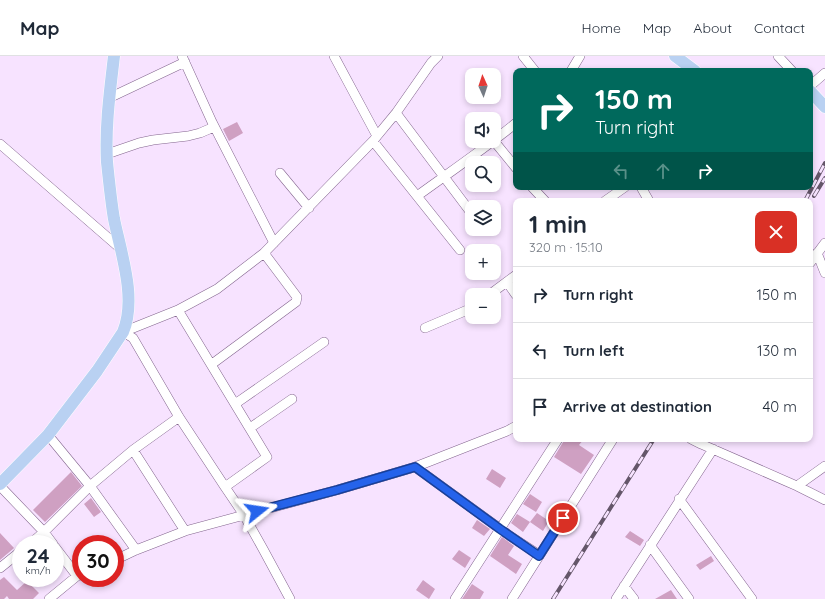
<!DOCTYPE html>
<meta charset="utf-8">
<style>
body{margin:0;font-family:Quicksand,sans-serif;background:#f6f6f7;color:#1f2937;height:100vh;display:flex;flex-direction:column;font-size:15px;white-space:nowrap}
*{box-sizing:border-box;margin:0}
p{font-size:13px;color:#747a83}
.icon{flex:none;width:22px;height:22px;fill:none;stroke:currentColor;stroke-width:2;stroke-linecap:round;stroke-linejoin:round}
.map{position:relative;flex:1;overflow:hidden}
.sheet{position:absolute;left:513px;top:142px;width:300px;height:244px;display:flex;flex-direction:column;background:#fff;border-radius:8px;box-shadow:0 2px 6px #0003}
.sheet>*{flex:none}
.banner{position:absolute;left:513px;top:12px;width:300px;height:122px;border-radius:8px;box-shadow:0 2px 6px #0003;background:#00695c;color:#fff;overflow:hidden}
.needle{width:26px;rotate:357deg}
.controls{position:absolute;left:465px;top:12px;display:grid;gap:8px}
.controls a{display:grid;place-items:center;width:36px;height:36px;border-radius:8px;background:#fff;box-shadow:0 2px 6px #0003;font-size:20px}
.speed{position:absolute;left:12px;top:479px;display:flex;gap:8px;font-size:20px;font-weight:700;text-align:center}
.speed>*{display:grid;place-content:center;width:52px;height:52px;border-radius:50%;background:#fff;box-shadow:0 2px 6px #0003;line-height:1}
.speed small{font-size:10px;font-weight:400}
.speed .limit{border:6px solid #d22;background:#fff;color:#111}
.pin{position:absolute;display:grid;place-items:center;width:34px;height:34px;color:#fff;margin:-17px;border:2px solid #fff;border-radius:50%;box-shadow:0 1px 4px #0007}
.me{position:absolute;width:44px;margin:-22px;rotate:75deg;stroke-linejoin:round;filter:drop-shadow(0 0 3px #0008)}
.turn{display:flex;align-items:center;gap:14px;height:84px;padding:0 16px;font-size:18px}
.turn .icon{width:52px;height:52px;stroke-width:2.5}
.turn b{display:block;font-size:28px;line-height:34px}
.lanes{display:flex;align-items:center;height:38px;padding:0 16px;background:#0003;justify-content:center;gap:20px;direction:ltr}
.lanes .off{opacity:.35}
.round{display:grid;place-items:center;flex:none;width:42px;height:42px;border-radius:8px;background:#f6f6f7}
.head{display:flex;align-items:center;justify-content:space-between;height:68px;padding:0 16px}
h1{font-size:24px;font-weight:700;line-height:30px}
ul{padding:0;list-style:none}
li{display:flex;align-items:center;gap:12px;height:56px;padding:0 16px;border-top:1px solid #e0e1e3}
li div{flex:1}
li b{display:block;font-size:15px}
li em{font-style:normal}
header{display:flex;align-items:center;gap:24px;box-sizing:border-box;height:56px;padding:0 20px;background:#fff;border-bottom:1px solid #e0e1e3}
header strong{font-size:19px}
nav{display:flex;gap:22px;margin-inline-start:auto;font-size:14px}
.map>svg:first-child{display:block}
</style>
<header>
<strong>Map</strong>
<nav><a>Home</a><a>Map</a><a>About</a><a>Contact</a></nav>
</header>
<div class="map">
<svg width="825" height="543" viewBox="0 0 825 543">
<rect width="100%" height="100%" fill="#f7e3ff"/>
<!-- building -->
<path fill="#cfa0c2" d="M237,66L243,77L229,85L223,73Z
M565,383H584L579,389L594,399L581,418L554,401Z
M492,413L506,422L500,432L486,423Z
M71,416L82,430L45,466L33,454Z
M530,438L542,446L536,456L523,448Z
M91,442L101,456L94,461L84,448Z
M537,457L549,465L543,475L530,466Z
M517,458L530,466L523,476L511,467Z
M477,464L490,473L484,480L472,472Z
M630,475L644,484L640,490L625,481Z
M0,477L14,492L0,504Z
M502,481L514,490L508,499L522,508L516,518L490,500Z
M459,494L471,502L465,512L452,503Z
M711,500L714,505L700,514L696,509Z
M4,521L17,534L27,525L39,537L33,543H9L7,540L4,543H0V524Z
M423,524L435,533L429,543L416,534Z
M472,528L484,536L480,543H462Z
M671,534L677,543H655Z"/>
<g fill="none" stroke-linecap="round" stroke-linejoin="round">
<defs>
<path id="minor" d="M182,0L212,66L274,187
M334,0L377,80
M523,0L535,15
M778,0L792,15
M571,15L580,0
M810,30L825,17
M109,42L185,6
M396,57L472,158
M373,85L460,194
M494,85L516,112
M0,88L121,193
M107,98L139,87L153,84L188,80L200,77L214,71
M280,117L309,152
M532,131L545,145
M641,131L649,145
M417,140C450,116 484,93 516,67
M605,145L625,131
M817,197L825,217
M810,207L825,187
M507,226L516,239
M489,239L516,219
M425,272L472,252
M123,276L178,254L217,233L264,197L373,85L377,80L396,57L431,7L438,0
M123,276L133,282L179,361L225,431L267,401L178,254
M212,308L296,246L297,241L264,197
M235,348L324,286
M179,361L133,394L185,475
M250,372L292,343
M48,379L90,430L133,394
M691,383L701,388L797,430L825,444
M415,411L510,480L539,499
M0,430L44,476L90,430L136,494
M797,430L825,410
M225,431L244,459L263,493L290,543
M679,443L752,543
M30,488L44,476L53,488
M650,489L689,543
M55,491L77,520
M115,504L136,494L185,475L337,434L415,411L507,375L516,370
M0,512L21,495
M624,530L634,543
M49,543L77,520L81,519
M455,543L558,383
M512,543L613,383
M616,543L713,393"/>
<path id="major" d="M675,0L695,15
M810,35L825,51
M0,428L48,379L97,315L123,276C137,243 121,197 114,163C111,145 109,125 107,106C105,70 110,35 114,0"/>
</defs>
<!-- minor casing -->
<use href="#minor" stroke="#83658e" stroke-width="10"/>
<!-- major casing -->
<use href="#major" stroke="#fff" stroke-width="13"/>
<!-- minor -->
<use href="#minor" stroke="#fff" stroke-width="9"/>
<!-- major -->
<use href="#major" stroke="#b9d1f2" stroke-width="12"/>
<defs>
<path id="rail" d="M814,140L825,122
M805,145L825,107
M553,543L654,383"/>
</defs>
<!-- rail casing -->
<use href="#rail" stroke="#645669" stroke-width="4"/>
<!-- rail -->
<use href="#rail" stroke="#f7e3ff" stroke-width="2.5" stroke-dasharray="8" stroke-linecap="butt"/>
</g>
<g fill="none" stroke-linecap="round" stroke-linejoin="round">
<defs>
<path id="route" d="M257,455L337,434L415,411L500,473L539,500L563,462"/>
</defs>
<!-- route casing -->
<use href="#route" stroke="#184099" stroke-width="10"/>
<!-- route -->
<use href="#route" stroke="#2563eb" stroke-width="7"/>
</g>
</svg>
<div class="controls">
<a><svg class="needle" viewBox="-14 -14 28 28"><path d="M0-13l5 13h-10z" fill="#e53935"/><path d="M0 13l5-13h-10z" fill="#747a83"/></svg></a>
<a><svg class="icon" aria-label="sound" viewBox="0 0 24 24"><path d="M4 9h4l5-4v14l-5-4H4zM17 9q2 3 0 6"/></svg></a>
<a><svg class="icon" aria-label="search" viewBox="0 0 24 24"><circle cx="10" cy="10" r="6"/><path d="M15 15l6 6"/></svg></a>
<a><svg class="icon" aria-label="layers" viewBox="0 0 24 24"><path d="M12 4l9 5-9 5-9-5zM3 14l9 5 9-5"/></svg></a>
<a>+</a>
<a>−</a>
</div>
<div class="speed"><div>24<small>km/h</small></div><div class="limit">30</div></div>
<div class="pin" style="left:563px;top:462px;background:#d93025"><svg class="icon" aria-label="arrive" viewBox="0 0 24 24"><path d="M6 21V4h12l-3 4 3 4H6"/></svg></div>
<svg class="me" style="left:257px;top:455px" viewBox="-20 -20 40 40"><path d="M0-17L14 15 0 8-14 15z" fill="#2563eb" stroke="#fff" stroke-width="4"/></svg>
<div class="banner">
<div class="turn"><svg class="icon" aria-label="right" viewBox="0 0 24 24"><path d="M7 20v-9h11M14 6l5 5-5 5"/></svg><div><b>150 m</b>Turn right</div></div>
<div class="lanes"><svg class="icon off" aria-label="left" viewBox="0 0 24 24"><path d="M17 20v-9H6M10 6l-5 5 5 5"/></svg><svg class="icon off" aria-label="ahead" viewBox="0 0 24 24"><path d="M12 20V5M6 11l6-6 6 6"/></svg><svg class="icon" aria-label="right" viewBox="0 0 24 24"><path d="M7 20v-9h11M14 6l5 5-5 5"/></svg></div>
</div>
<section class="sheet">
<div class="head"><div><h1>1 min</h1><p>320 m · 15:10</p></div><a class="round" style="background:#d93025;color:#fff"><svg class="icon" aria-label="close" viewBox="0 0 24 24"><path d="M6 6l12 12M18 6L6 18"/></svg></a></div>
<ul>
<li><svg class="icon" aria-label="right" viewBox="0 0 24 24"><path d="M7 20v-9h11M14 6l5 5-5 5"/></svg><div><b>Turn right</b></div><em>150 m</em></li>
<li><svg class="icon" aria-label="left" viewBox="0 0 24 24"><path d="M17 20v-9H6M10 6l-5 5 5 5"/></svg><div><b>Turn left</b></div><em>130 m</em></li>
<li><svg class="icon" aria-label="arrive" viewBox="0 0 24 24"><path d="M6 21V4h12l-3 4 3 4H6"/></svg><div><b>Arrive at destination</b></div><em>40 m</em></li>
</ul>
</section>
</div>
